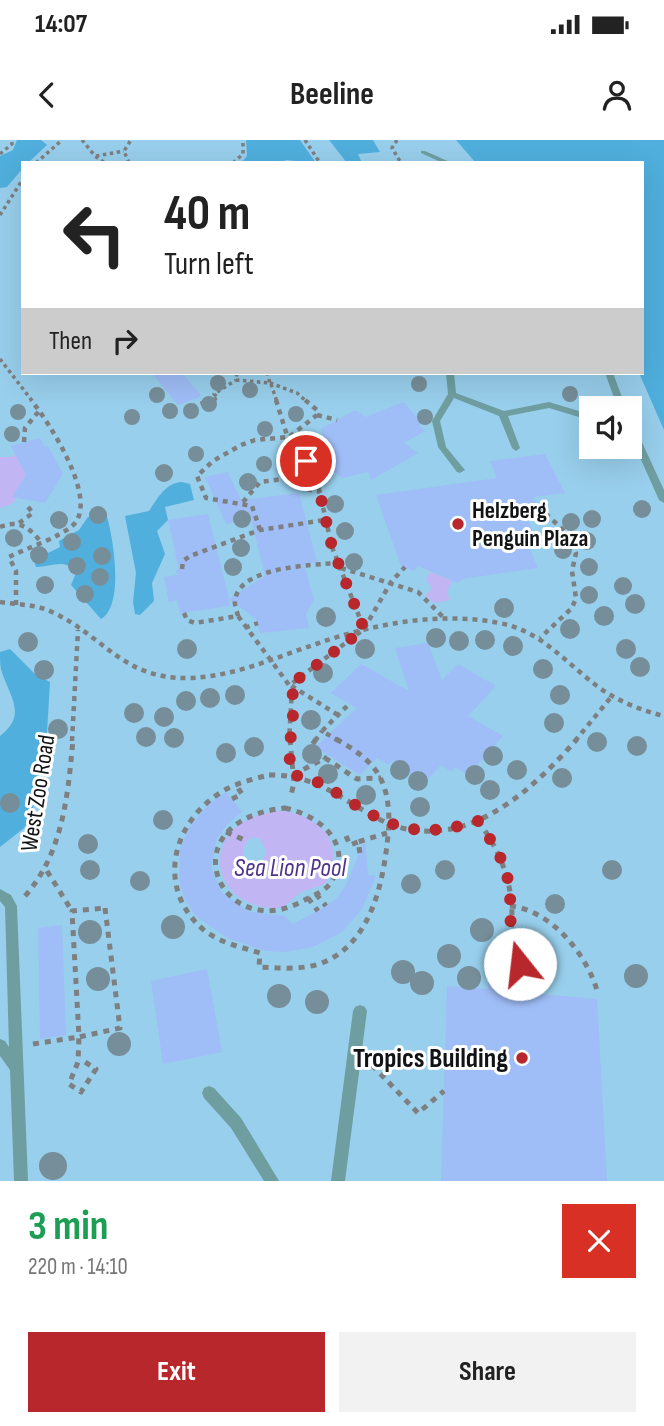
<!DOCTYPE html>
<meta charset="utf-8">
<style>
body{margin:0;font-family:"Sofia Sans Condensed",sans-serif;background:#f2f2f2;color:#222;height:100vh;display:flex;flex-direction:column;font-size:26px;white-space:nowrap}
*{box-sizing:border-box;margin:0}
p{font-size:23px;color:#767676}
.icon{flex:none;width:38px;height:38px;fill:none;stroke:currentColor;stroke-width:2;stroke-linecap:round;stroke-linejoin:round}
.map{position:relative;height:1041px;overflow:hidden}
.sheet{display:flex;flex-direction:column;background:#fff;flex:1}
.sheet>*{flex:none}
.banner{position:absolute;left:21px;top:21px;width:623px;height:214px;border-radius:0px;box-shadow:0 7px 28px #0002;background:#fff;color:#222;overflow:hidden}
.buttons{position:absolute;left:579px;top:256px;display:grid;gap:14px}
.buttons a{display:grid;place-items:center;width:63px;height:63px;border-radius:0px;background:#fff;box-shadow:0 7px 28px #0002;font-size:35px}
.pin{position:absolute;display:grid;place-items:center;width:60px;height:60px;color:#fff;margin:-30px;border:4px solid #fff;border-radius:50%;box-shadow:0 2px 7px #0007}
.me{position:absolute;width:77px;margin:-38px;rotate:344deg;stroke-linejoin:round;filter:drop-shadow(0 0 5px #0008)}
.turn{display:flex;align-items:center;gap:24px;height:147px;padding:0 28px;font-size:32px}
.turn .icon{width:91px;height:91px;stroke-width:2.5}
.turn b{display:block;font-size:49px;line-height:60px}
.then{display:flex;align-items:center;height:66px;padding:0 28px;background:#0003;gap:14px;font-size:26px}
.round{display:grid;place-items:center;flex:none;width:74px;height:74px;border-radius:0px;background:#f2f2f2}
.headline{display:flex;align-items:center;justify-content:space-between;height:119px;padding:0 28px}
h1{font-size:42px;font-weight:700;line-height:52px;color:#1e9e55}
.button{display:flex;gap:14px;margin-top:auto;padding:14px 28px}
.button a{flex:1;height:80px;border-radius:0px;background:#b7272b;color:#fff;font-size:28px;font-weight:700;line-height:80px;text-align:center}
.button a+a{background:#f2f2f2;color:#222}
.status{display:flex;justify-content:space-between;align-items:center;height:49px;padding:0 35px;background:#fff;direction:ltr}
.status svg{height:19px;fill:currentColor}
header{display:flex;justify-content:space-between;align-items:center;height:91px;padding:0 28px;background:#fff;font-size:32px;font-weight:700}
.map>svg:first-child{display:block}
</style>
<div class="status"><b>14:07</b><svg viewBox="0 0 49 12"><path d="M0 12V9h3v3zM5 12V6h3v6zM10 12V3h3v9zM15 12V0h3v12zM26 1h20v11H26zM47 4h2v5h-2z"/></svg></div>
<header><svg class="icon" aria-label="back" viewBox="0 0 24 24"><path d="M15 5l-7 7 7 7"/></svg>Beeline<svg class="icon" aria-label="person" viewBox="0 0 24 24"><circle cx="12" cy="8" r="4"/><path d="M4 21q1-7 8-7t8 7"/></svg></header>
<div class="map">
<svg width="664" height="1041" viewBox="0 0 664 1041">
<rect width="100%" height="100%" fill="#e7eaeb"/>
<!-- green -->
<path fill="#98cfec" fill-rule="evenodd" d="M0,0H664V1041H0ZM23,23H642V233H23ZM592,268H630V306H592Z"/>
<!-- forest -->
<path fill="#50afdd" d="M17,0H41L47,5L28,23H23V28L7,47L0,48V16L13,10Z
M246,0H300L316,23L286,20L281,23H241L247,16Z
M329,0H373L380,12L358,14L362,23H347Z
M456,0H664V290L639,233H642V23H476Z
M182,342L190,344L194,360L165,367L168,380L157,391L165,414L152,443L154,461L140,475L135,474L133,462L136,433L125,376L149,371C158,358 165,343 182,342Z
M106,373C113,396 125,465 101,479L71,445L76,433C66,417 51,427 36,427L32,414L40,410L48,413L60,407L59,401L79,390L88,377Z
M10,509L36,535L50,542L47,593L32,674L24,688L0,707V596C29,574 8,555 1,529C0,524 0,518 0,512Z"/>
<!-- water -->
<path fill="#c2b5f4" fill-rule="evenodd" d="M16,314L26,335L12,357L17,358L12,364L0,368V317H10Z
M431,432L452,441L447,452L450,460L434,463L425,455L432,449L426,438Z
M284,671C324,678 347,706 325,744L301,752L282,768C201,772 197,673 284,671ZM252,697L260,699L266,711L261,728L253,736L248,734C242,721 239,706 252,697Z"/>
<!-- building -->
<path fill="#9fbdf7" d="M152,233H182L202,256L178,265Z
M403,262L422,283L419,285L425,291L404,303L418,313L371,340L368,332L342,338L319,321L329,315L321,289L355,270L366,277Z
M40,298L45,307L48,306L63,334L45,363L12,357L26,335L11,306Z
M545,314L565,353L533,357L542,375L526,377L533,391L522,392L538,428L462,439L458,443L418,426L414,431L401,426L376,355L497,338L490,321Z
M228,332L241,360L299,353L317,422L304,424L314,460L306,474L309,488L260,493L257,480L229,459L230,466L180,473L177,460L169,462L164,437L177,435L176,430L179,429L168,380L208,374L229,459L265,436L251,379L226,384L205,337Z
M428,503L442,540L458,524L496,546L468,576L503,596L468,635L455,627L452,632L441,625L425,642L392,621L388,625L377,618L360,635L315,607L357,568L331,553L361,524L409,551L395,508Z
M226,652L242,672L227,684L216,700L211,728L223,754L250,772L285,776L293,784L321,769L335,760L345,747L365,700L368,735L376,736L362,769L342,792L313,807L285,812L266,811L227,798L195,775L184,758L179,740L180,710L190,686L208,665Z
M62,785L66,895L40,899L38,788Z
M488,821L539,825V854L597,859L607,1041H441L447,846L488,849Z
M207,829L222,912L163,924L151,841Z"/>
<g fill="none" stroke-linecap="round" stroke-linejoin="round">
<!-- path-far2 -->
<path stroke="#7d7f80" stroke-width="3.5" stroke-dasharray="3.5 3.5" stroke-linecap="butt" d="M82,0L95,16L105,23
M305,0L320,23
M397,0L392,8L401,23
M0,14L12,4L11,0
M96,16L124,11
M36,23L62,0
M129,23L124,11L131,0
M233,23L243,14V0
M0,75L23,39
M0,219L33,262
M237,233L236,240L270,243L267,233
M270,243L297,253L307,262
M271,244L277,262
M207,262L218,258L214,254L236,240"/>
<!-- path-far1 -->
<path stroke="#7d7f80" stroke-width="4.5" stroke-dasharray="5 5" stroke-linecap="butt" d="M276,260L290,305L310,326L318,345L332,407L364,489
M191,267L212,260
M317,275L337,280
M24,302L25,288L39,271
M285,339L281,324L306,321
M290,339L307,349L320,352
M243,362L260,342L314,335L330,329
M538,367L568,394L576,413L572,431L576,458L572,468L540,498
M19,383L33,373L28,367
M0,387C18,380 28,386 40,401
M260,390L252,366L206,358L197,336L213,321L241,305L255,300L289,297L317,275V270L305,260
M341,428L418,452L446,480
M182,429L183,421L190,416L260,390L325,380
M0,462C18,465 36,464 52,472C104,496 122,539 188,538C233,537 274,518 316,504C373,484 440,471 499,483C540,490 565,522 597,546C617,561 640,570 664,576
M16,465V431L9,417C27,408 58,398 72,386C101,362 49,282 31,260
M184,473L187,480L195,483L238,476L292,549L289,601
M238,476C237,471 234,465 235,460C240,426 313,425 338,423
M245,488L258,483
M338,575L290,545L364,489L391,442L405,427
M72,601L78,490
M315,601L322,591
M339,601L322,591L349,564
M575,601L612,556"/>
<!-- path -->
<path stroke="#7d7f80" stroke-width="5" stroke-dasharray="6 6" stroke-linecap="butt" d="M290,599L294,643L291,655
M316,599L312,605L325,618
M336,599C375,621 389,638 389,684
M269,635C319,634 346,664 389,684C385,735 374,805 319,824C300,830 279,828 259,827L260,813C241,807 221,803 205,791C155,750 171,682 223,651C237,643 253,639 269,635Z
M293,635L325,618L357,639L381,638
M232,659L242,654L236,645
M285,668C318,675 353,702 333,739C327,751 314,755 303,761C220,806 165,681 285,668Z
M478,681C510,723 521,771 504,823
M389,684C465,712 530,653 577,599
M226,692L247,701
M346,696L350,705L358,702
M360,713L358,702L387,693
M47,731L72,771
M316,754L326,766
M25,756C63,713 68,655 73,599
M308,758L318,771
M510,766C551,770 588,815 598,854
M105,768L120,888L79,897L72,771Z
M512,805L521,824
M33,904L79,897L78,922L69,944L81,952L96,929L80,919
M372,925L418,973L444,951"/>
<!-- lane -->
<path fill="#6f9ea1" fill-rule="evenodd" d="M421,11H425L452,23H443L421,13Z
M446,233H454L456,253L504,271L549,262L592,275V281L549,268L508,276L520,308L516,311L512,308L499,276L454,258L440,281L446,307L465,330L460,333L457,332L438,307L432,281L448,254Z
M605,233H613L626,268H618Z
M630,282L634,285L664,350V363L659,360L630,295Z
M0,749L11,755L17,766L28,1041H14L10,930L0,916V899L5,901L9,907L5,767L0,761Z
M360,865L365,867L367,871L345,1041H331L353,871L355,867Z
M209,946L214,948L241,978L279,1041H264L231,988L204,958L202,953L204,948Z"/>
</g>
<!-- trees -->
<g fill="#768e99">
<circle cx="218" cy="243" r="8"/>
<circle cx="419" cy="244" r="8"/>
<circle cx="250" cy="250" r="8"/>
<circle cx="570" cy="254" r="8"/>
<circle cx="157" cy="255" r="8"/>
<circle cx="209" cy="264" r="8"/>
<circle cx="170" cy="271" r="8"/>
<circle cx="191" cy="271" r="8"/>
<circle cx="18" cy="272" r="8"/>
<circle cx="296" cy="274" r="8"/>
<circle cx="132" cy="277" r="8"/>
<circle cx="425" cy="277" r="8"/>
<circle cx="265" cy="289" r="8"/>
<circle cx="12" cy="294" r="8"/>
<circle cx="311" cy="305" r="8"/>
<circle cx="196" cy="314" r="8"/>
<circle cx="264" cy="324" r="8"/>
<circle cx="164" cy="333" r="9"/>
<circle cx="248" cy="342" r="9"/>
<circle cx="335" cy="364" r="9"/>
<circle cx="642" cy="369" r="9"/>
<circle cx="98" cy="375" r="9"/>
<circle cx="242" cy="379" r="9"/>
<circle cx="592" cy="379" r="9"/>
<circle cx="59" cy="380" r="9"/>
<circle cx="571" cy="382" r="9"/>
<circle cx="345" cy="391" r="9"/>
<circle cx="14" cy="398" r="9"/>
<circle cx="587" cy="401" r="9"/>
<circle cx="72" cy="402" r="9"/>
<circle cx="241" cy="408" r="9"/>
<circle cx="563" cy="410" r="9"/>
<circle cx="39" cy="415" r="9"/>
<circle cx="102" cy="416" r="9"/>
<circle cx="354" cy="422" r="9"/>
<circle cx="77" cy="426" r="9"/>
<circle cx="233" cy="427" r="9"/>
<circle cx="589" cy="427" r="9"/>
<circle cx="100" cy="437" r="9"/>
<circle cx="45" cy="445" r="9"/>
<circle cx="623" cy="446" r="9"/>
<circle cx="85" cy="454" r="9"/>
<circle cx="589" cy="455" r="9"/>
<circle cx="635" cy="464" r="10"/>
<circle cx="504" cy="468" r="10"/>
<circle cx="604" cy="476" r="10"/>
<circle cx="326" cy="477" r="10"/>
<circle cx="570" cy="489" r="10"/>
<circle cx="436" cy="498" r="10"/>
<circle cx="485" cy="500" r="10"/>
<circle cx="459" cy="501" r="10"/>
<circle cx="28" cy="502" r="10"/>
<circle cx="513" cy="506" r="10"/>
<circle cx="187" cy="509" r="10"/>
<circle cx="365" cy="509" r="10"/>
<circle cx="626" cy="509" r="10"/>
<circle cx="640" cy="527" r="10"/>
<circle cx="543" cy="529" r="10"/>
<circle cx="44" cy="530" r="10"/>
<circle cx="323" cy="533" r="10"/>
<circle cx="235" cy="555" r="10"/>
<circle cx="560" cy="555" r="10"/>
<circle cx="210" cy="558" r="10"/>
<circle cx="186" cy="561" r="10"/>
<circle cx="134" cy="573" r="10"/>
<circle cx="164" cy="577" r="10"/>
<circle cx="311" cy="580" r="10"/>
<circle cx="554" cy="583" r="10"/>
<circle cx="58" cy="589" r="10"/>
<circle cx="146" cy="597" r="10"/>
<circle cx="174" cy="598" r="10"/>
<circle cx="597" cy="602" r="10"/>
<circle cx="637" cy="606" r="10"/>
<circle cx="254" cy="607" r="10"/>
<circle cx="226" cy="613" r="10"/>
<circle cx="312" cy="614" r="10"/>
<circle cx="493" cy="616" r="10"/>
<circle cx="400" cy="630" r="10"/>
<circle cx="517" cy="630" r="10"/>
<circle cx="328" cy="634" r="10"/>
<circle cx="475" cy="635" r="10"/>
<circle cx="562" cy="638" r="10"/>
<circle cx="418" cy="641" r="10"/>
<circle cx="490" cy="650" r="10"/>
<circle cx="366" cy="655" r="10"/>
<circle cx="10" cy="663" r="10"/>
<circle cx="420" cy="667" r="10"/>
<circle cx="163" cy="680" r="10"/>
<circle cx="88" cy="704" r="10"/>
<circle cx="90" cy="730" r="10"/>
<circle cx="445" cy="730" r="10"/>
<circle cx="612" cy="730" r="10"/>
<circle cx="140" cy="741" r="10"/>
<circle cx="411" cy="744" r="10"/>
<circle cx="555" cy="764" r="10"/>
<circle cx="173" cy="787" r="12"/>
<circle cx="482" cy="790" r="12"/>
<circle cx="90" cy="792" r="12"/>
<circle cx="449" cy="816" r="12"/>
<circle cx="403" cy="832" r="12"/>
<circle cx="636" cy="836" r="12"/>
<circle cx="469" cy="838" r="12"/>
<circle cx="98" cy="839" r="12"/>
<circle cx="422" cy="843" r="12"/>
<circle cx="279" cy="856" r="12"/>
<circle cx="317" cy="862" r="12"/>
<circle cx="119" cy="904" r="12"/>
<circle cx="53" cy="1026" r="14"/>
</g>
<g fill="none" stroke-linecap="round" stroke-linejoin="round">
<!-- route -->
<path stroke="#b7272b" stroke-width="12" stroke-dasharray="0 21.6" d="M306,321L318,345L332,407L364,489L290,545C300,566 284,607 292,635C313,637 329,648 346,659C395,691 421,698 478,681L496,708L506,730L510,751L511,804L520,824"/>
</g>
<!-- markers -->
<g fill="#b7272b" stroke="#fff" stroke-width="2.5">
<circle cx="458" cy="384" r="7"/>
<circle cx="522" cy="918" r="7"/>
</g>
<g text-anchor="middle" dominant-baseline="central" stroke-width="6" stroke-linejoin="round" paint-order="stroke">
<!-- poi labels -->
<g font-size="24" font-weight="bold" fill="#121314" stroke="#fff" text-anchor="start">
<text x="472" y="370">Helzberg<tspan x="472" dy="28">Penguin Plaza</tspan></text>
</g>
<!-- street labels -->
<g font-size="24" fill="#121314" stroke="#fff">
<text transform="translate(38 653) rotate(-81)">West Zoo Road</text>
</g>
<!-- water labels -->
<g font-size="26" font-style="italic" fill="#4f338d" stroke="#fff">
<text x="290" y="728">Sea Lion Pool</text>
</g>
<!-- near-poi labels -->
<g font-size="28" font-weight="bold" fill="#121314" stroke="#fff" text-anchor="end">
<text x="508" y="918">Tropics Building</text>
</g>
</g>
</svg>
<div class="buttons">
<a><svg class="icon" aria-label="sound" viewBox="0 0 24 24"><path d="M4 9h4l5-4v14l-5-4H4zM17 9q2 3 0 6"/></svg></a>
</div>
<div class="pin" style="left:306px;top:321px;background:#d93025"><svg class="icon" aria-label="arrive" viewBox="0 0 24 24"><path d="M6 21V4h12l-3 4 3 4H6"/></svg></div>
<svg class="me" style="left:520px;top:824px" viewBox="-20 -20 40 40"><circle r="19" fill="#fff"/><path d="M0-13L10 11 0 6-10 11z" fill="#b7272b"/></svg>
<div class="banner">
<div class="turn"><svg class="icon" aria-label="left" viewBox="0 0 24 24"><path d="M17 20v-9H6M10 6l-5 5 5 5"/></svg><div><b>40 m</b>Turn left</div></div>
<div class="then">Then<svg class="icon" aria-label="right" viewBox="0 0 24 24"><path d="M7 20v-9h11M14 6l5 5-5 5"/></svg></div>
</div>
</div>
<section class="sheet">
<div class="headline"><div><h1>3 min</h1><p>220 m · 14:10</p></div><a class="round" style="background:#d93025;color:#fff"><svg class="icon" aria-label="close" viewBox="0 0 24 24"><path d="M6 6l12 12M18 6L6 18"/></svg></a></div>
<div class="button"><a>Exit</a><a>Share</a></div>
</section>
